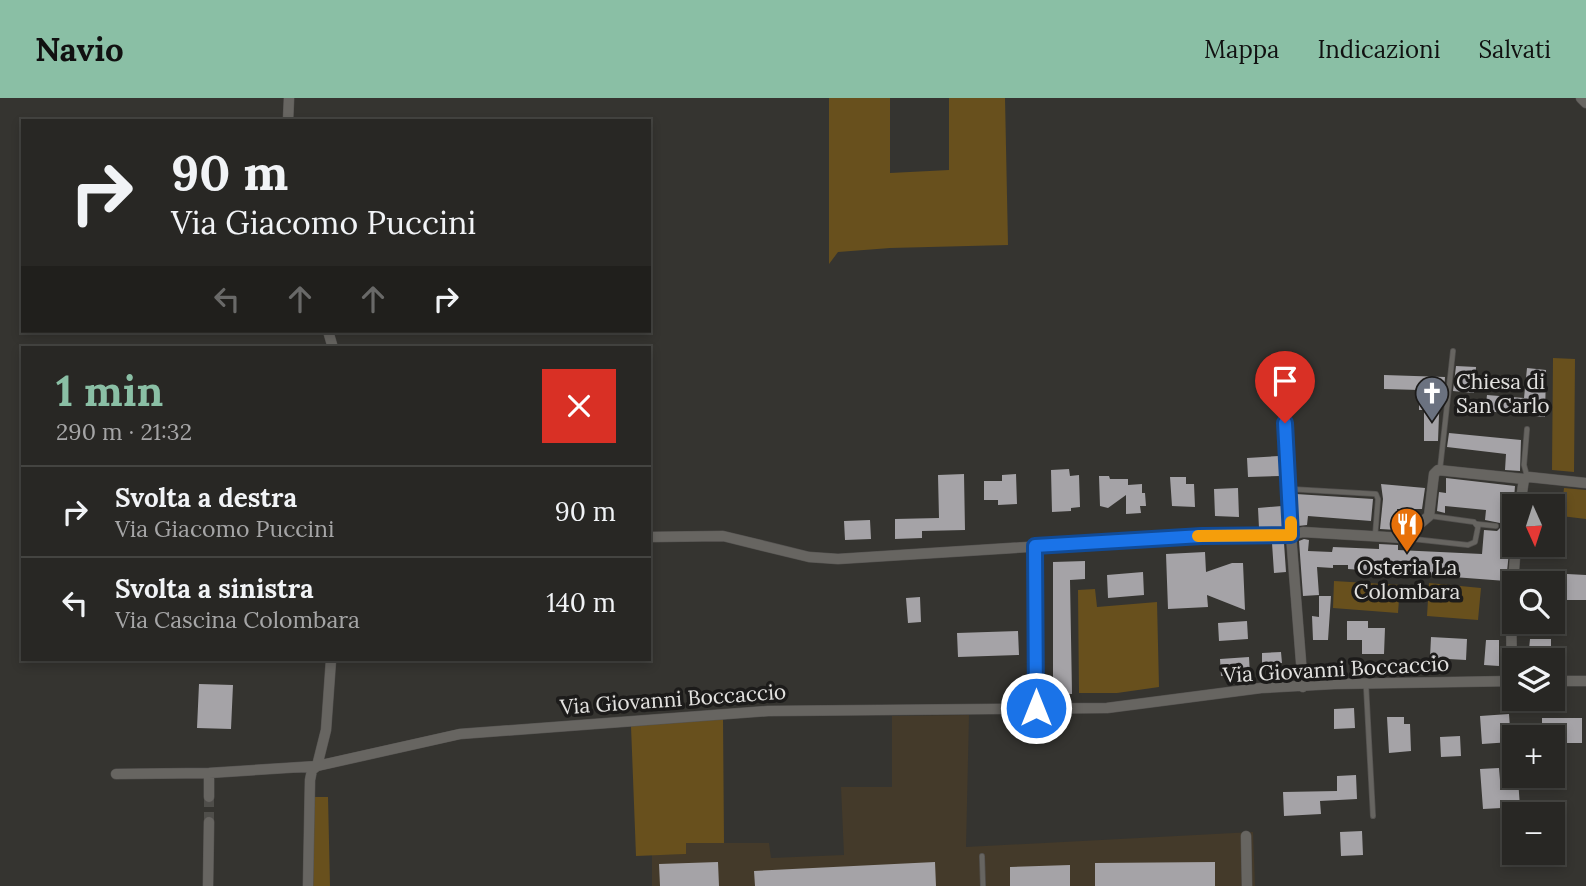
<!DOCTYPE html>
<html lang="it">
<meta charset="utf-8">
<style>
body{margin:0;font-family:Lora,serif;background:#343331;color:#f1f3f6;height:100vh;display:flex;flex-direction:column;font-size:26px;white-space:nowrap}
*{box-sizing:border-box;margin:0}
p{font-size:23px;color:#a5a5a6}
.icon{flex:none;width:38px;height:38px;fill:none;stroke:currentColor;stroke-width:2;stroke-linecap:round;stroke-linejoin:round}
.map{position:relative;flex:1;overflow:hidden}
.panel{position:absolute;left:21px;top:248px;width:630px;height:315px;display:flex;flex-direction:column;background:#282724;border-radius:0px;box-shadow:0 4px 10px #0003,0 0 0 2px #444441}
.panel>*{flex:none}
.banner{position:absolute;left:21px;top:21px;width:630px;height:214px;border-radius:0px;box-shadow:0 4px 10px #0003,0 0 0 2px #444441;background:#282724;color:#f1f3f6;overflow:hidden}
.needle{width:46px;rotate:177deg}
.controls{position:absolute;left:1502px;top:396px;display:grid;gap:14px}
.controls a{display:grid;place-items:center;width:63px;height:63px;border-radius:0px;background:#282724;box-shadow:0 4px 10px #0003,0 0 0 2px #444441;font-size:35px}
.pin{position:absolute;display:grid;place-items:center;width:60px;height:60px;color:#fff;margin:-72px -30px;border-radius:50% 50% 50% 0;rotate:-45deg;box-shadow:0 0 7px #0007}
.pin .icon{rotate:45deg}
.me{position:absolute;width:77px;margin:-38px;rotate:0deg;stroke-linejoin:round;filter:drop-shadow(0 0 5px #0008)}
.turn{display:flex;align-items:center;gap:24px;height:147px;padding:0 35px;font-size:32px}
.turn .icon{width:91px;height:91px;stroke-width:2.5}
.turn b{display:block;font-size:49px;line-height:60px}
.lanes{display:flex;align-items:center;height:66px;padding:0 35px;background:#0003;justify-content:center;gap:35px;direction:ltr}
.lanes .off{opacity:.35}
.round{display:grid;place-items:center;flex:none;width:74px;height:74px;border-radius:0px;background:#343331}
.overview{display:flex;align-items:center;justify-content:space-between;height:119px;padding:0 35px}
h1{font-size:42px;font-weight:700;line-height:52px;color:#8abfa5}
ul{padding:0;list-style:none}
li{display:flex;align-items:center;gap:21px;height:91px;padding:0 35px;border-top:2px solid #444441}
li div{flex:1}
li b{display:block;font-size:26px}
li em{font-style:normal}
header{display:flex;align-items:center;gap:42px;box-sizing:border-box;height:98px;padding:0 35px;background:#8abfa5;color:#111}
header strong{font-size:33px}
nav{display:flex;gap:38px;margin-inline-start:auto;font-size:24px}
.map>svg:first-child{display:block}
</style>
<header>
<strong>Navio</strong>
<nav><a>Mappa</a><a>Indicazioni</a><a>Salvati</a></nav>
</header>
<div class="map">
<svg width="1586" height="788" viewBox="0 0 1586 788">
<rect width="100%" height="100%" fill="#353430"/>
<!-- industrial -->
<path fill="#443a2a" d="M969,617L966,749L1253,734L1255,788H652V757L686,756V745H769L771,760L844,757L841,689H892V618Z"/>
<!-- green -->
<path fill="#68501d" d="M829,0H890V75L949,72V0H1005L1008,147L890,150L838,154L829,166Z
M1553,260L1575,261L1574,374L1552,372Z
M1564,390L1586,392V421L1561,418Z
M1334,483L1400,487L1398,515L1333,510Z
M1429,485L1481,490L1478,522L1427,518Z
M1095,491L1097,509L1157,504L1159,589L1117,595H1079L1078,492Z
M723,621L724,745H686V756L636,758L631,628Z
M313,699H328L330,788H308Z"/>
<!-- building -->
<path fill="#a5a3a7" d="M1456,268L1476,269L1474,295L1453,293Z
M1527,270L1546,272L1545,319L1485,313L1487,297L1524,300Z
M1384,277L1445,279L1444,292H1440L1438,343H1424V312H1419V292L1384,291Z
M1449,335L1521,342L1520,373L1505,372L1506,356L1447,349Z
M1279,358L1280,378L1248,379L1247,360Z
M1069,371L1070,378L1079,377L1080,409L1071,410V413L1052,414L1051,372Z
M964,376L965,432L922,433V440L895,441V421L939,420L938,377Z
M1016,376L1017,406L998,407V402H984V383H1002V377Z
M1099,378H1109L1110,381H1128V387L1142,386V395H1145L1146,408H1140L1141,415L1126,416V397L1108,410L1100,408Z
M1170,379H1186V386H1194L1195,409L1172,408Z
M1446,380L1515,388L1512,425L1507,429L1511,435L1506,483L1348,471V467H1333V470L1317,469L1319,497L1303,498L1299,443L1304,441L1309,442L1308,453L1332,454L1333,449L1379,451V446L1398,447V452L1482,456L1484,432L1497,433L1500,430V425L1485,422L1486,412L1445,408V415L1437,413L1439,394L1446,395Z
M1381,386L1425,390L1422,411H1397V432L1380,431L1383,401Z
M1238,390L1239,419L1215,418L1214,391Z
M1296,396L1373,401L1371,423L1308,418L1307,427L1298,428Z
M1282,408L1283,430H1259L1258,410Z
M870,422L871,441L845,442L844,423Z
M1272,445H1284L1286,474L1274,475Z
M1205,454L1206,474L1232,465H1243L1245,512L1207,497L1208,509L1168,511L1166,456Z
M1085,463V481L1070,482L1072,596H1053V464Z
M1143,474L1144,497L1108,500L1107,477Z
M1567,476L1586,477V502H1566Z
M1319,498H1331L1328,542H1313L1312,518L1319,519Z
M920,499L921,524L908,525L906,500Z
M1247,523L1248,541L1219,543L1218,525Z
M1347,523H1368V530H1385L1384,556H1362V542H1347Z
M1018,533L1019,557L958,559L957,535Z
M1431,539L1467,541L1466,562L1430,560Z
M1530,541H1551V562H1528Z
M1486,542H1499V568L1484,567Z
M1281,554L1282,565L1262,566V555Z
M1249,559L1250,577L1221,578L1220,561Z
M199,586L233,587L231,631L197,630Z
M1354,610L1355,630L1334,631V611Z
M1509,616L1511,644L1482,646L1480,618Z
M1387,619H1404V626H1410L1411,653L1389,655Z
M1542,620H1582V645H1552V639H1542Z
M1460,638L1461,658L1441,659L1440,639Z
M1499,670L1500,682L1518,681L1520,709L1483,711L1480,671Z
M1356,677L1357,701L1320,703L1321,716L1284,718L1283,694L1337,693V678Z
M1362,733L1363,757L1341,758L1340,734Z
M718,764L719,788H660L659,766Z
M935,764L936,788H755L754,773Z
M1215,764V788H1095V765Z
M1070,767V788H1010V769Z"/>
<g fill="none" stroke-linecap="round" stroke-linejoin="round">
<!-- minor-tunnel -->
<path stroke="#4f4e4a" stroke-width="10" stroke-dasharray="10 5" stroke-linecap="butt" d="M209,699V724"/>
<defs>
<path id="service" d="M1440,371L1453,253
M1527,378L1524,367L1527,331
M1290,391L1376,396L1378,401L1375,439
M1477,426L1496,428
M1512,430H1514
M1404,440L1468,447L1475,444L1478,429L1474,424L1431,418
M1366,587L1373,718
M982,758L983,788"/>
<path id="minor" d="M1581,0L1586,5
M288,23L289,0
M328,233L333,250
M1284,303L1291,437L1303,589
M1520,408L1524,381
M649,439L723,438L809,459L838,461L1202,438L1291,437L1303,434L1403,440L1429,418L1434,376L1438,372L1524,381L1529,379L1586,385
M1035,448L1036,610
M1512,583L1511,510L1516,446
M1552,583H1586
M116,676L209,675L317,668L460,636L768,613L1107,610L1261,590L1334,586L1514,583
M209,699V675
M1246,738L1247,788
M208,788L209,724
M308,788L310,682L312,672L317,668L326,632L331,562"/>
</defs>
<!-- service casing -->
<use href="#service" stroke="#545250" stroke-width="6"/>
<!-- minor casing -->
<use href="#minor" stroke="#545250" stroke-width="11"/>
<!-- service -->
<use href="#service" stroke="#676561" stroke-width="4.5"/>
<!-- minor -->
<use href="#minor" stroke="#676561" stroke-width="10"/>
</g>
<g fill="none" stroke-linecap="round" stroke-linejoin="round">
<defs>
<path id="route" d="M1036,610L1035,448L1202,438L1291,437L1285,325"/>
</defs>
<!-- route casing -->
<use href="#route" stroke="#114b97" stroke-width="18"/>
<!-- route -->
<use href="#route" stroke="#1a73e8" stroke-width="12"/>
<!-- slow -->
<path stroke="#f59e0b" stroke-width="12" d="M1198,438L1291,437V424"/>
</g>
<!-- icons -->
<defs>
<symbol id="church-pin" viewBox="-11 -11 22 30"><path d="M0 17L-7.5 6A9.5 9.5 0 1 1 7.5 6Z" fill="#6b7280" stroke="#1c1b1a"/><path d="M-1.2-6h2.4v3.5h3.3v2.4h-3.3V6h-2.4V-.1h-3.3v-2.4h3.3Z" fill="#fff"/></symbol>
<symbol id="restaurant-pin" viewBox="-11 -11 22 30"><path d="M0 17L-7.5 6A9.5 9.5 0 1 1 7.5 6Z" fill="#e8710a" stroke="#1c1b1a"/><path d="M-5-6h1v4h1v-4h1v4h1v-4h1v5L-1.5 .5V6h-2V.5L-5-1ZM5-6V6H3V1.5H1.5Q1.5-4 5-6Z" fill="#fff"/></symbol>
</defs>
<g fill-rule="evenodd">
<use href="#church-pin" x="1413" y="276" width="38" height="52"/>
<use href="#restaurant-pin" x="1388" y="407" width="38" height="52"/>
</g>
<g text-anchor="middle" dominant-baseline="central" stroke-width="7" stroke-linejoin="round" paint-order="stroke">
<!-- poi labels -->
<g font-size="21" fill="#e2e1df" stroke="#1c1b1a" text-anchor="start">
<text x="1456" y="283">Chiesa di<tspan x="1456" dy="24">San Carlo</tspan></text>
<text x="1407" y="469" text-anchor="middle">Osteria La<tspan x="1407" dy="24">Colombara</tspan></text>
</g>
<!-- street labels -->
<g font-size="21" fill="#e2e1df" stroke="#1c1b1a">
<text transform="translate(1336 571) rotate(-3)">Via Giovanni Boccaccio</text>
<text transform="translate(673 601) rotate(-4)">Via Giovanni Boccaccio</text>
</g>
</g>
</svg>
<div class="controls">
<a><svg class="needle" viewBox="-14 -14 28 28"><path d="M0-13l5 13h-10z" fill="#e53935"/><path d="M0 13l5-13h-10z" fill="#a5a5a6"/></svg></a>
<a><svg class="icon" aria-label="search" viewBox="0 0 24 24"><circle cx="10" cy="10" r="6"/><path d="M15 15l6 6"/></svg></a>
<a><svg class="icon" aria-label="layers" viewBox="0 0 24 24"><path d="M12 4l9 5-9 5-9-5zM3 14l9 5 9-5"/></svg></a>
<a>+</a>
<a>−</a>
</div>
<div class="pin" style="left:1285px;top:325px;background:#d93025"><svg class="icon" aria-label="arrive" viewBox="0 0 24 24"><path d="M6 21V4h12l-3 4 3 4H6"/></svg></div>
<svg class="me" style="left:1036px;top:610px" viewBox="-20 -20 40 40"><circle r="17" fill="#1a73e8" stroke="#fff" stroke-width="3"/><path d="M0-11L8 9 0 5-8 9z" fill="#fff"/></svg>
<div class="banner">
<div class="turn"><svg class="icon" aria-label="right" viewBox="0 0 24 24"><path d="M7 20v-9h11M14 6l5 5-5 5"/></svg><div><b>90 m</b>Via Giacomo Puccini</div></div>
<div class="lanes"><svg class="icon off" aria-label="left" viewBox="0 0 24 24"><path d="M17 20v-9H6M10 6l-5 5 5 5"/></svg><svg class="icon off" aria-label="ahead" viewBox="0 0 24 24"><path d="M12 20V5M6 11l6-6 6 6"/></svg><svg class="icon off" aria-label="ahead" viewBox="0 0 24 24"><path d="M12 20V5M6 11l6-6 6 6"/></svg><svg class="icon" aria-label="right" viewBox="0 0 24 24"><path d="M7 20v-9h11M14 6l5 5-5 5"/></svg></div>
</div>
<section class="panel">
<div class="overview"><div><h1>1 min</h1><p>290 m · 21:32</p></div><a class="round" style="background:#d93025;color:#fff"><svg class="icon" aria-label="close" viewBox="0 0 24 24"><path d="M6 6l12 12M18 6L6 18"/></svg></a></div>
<ul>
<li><svg class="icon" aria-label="right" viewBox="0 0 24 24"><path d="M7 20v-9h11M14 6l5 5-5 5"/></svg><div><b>Svolta a destra</b><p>Via Giacomo Puccini</p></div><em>90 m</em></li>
<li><svg class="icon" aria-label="left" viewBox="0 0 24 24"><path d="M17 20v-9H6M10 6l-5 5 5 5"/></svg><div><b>Svolta a sinistra</b><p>Via Cascina Colombara</p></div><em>140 m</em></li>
</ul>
</section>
</div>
